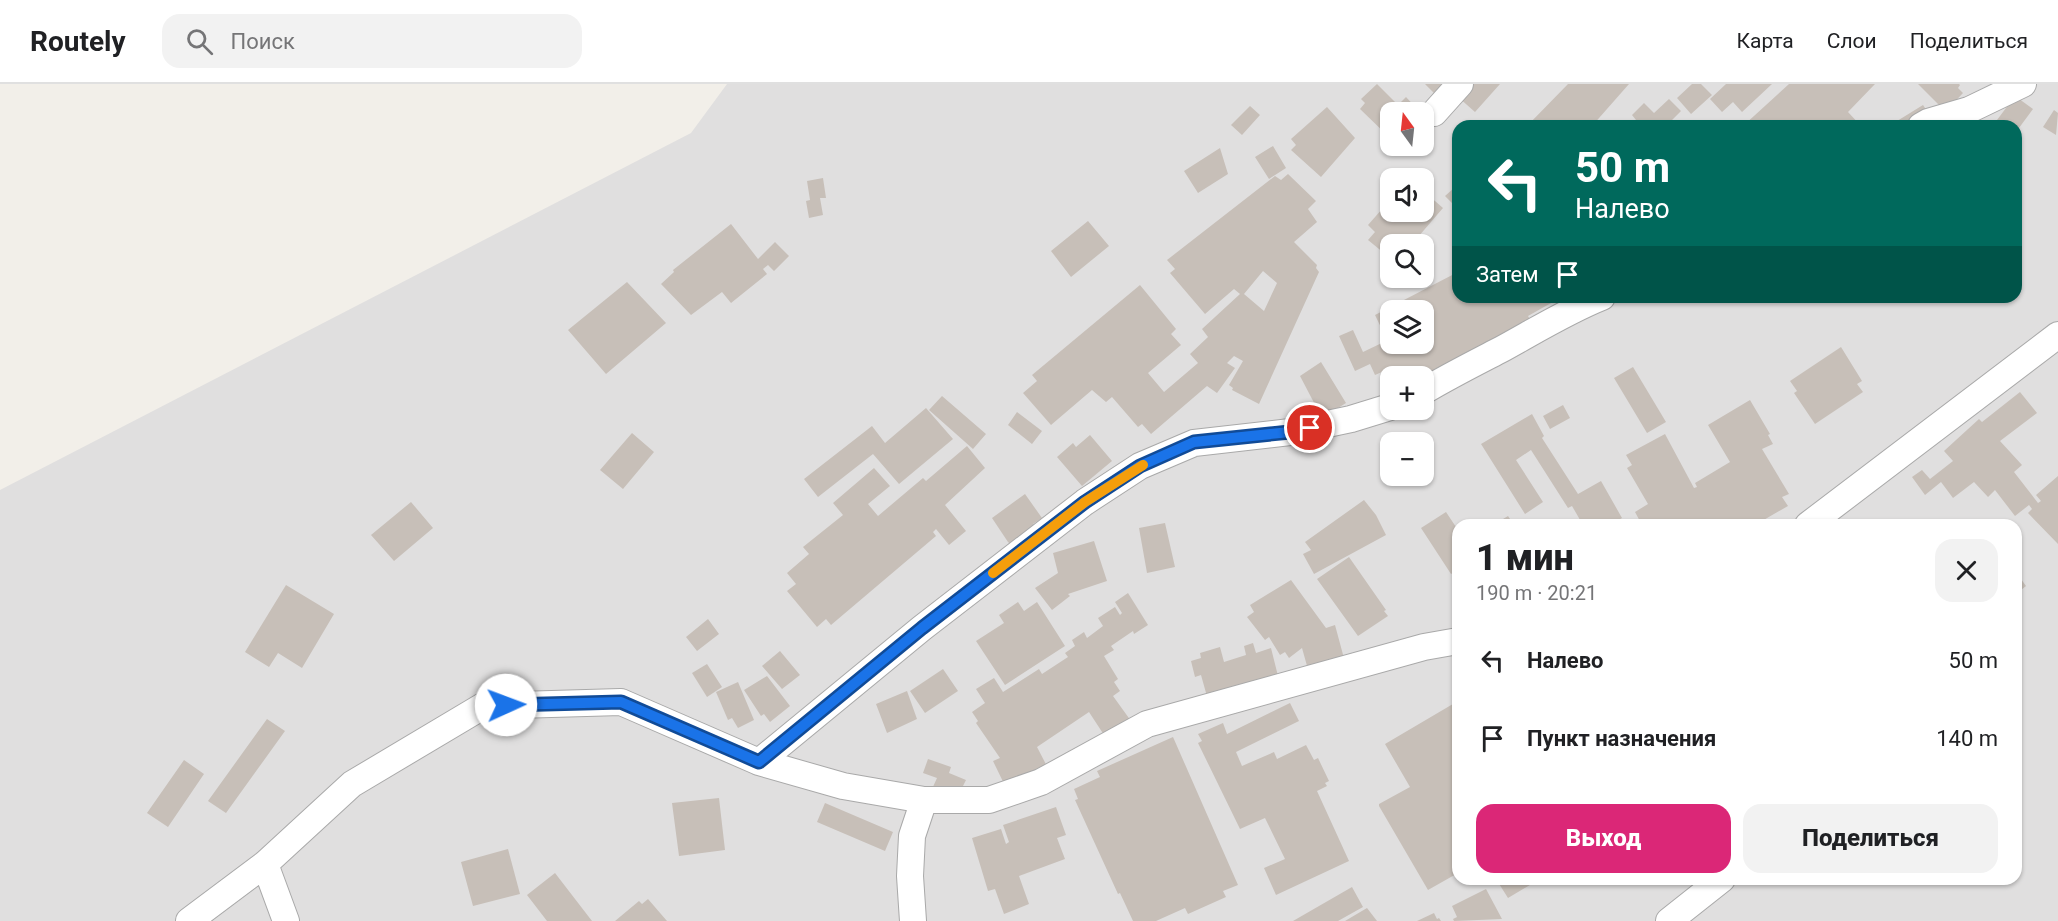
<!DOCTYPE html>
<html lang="ru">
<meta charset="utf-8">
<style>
body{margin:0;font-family:Roboto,sans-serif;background:#f2f2f2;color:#202124;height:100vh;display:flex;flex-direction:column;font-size:22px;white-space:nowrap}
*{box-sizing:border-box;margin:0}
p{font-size:20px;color:#757577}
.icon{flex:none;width:33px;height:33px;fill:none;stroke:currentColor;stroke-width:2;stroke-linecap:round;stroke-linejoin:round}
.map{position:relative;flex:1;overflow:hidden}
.side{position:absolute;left:1452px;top:435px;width:570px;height:366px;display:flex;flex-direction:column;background:#fff;border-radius:18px;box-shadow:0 2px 4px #0004}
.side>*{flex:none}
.banner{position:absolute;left:1452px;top:36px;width:570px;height:183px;border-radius:18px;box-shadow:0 2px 4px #0004;background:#00695c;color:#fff;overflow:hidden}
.needle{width:39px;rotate:345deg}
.fabs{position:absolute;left:1380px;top:18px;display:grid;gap:12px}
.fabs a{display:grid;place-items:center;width:54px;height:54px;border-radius:12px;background:#fff;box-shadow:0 2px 4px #0004;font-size:30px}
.pin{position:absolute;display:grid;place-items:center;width:51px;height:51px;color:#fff;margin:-26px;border:3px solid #fff;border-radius:50%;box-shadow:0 2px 6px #0007}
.me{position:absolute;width:66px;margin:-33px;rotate:88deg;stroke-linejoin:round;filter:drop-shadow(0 0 4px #0008)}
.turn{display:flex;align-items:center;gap:21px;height:126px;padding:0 24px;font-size:27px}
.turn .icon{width:78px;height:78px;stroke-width:2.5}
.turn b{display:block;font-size:42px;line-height:51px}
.then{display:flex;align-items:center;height:57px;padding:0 24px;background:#0003;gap:12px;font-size:22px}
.round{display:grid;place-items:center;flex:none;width:63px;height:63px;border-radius:18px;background:#f2f2f2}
.headline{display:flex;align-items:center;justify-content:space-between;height:102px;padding:0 24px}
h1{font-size:36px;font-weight:800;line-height:45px}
.primary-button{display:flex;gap:12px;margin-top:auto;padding:12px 24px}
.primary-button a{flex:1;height:69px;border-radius:18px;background:#db2777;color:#fff;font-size:24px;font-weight:800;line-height:69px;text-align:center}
.primary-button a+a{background:#f2f2f2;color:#202124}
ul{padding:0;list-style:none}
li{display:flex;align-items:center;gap:18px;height:78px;padding:0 24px}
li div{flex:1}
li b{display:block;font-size:22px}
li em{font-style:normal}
header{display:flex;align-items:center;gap:36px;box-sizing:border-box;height:84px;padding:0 30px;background:#fff;border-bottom:2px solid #e0e0e0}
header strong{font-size:28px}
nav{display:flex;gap:33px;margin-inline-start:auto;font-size:21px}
.search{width:420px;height:54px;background:#f2f2f2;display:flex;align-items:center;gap:15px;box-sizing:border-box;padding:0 21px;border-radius:18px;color:#757577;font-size:22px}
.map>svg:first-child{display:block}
</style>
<header>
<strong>Routely</strong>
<div class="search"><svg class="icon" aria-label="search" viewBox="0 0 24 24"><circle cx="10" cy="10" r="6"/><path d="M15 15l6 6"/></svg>Поиск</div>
<nav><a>Карта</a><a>Слои</a><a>Поделиться</a></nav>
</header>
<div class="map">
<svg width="2058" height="837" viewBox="0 0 2058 837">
<rect width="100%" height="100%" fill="#f2efe9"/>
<!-- residential -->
<path fill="#e0dfdf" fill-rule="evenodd" d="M727,0H2058V837H0V406L691,49ZM1390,28H1424V62H1390ZM1458,42H2016V213H1458ZM1390,94H1424V128H1390ZM1390,160H1424V194H1390ZM1390,226H1424V260H1390ZM1390,292H1424V326H1390ZM1390,358H1424V392H1390ZM1458,441H2016V795H1458Z"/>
<!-- building -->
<path fill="#c7bfb8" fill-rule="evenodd" d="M1377,0L1398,21L1406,13L1419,27L1417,28H1390V54L1360,25L1365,19L1361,15Z
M1425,0H1442L1434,9Z
M1469,0H1500L1475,28L1458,13Z
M1568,0H1629L1592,42H1527Z
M1692,0H1701L1712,11L1691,30L1677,14Z
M1726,0H1772L1742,28L1733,18L1722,28L1710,15Z
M1789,0H1875L1848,28L1861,42H1743Z
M1918,0H1959L1960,1L1958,4L1963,9L1947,26L1941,20L1940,22Z
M2015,12L2033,25L2016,48V42H1997L1994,40Z
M1669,15L1681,27L1666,42H1629L1636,36L1632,31L1644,19L1654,29Z
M1923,21L1931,33L1917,42H1889Z
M1250,22L1260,31L1242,51L1231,41Z
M1327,23L1355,54L1321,93L1291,66L1296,61L1291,55Z
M2054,26L2058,29L2056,51L2043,43Z
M1273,62L1286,84L1269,95L1255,73Z
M1220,64L1228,90L1198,109L1184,87Z
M1288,90L1316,117L1308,125L1317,138L1294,158L1317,181L1316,184L1319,188L1259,320L1232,306L1233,304L1229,301L1243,277L1234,272L1227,279L1235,284L1217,309L1207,302L1151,350L1142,340L1138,343L1112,313L1106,318L1092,306L1051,341L1023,309L1037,297L1032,291L1140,201L1176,245L1171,250L1181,261L1148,289L1164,308L1198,279L1190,270L1208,253L1202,245L1240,210L1234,205L1205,230L1170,189L1175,185L1167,176L1275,92L1281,96ZM1263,187L1277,199L1264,227L1244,210Z
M823,94L826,114H820L823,131L809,134L806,117L810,116L807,97Z
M1424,101L1430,107L1427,110L1443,124L1412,160H1390V174L1368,156L1375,148L1368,141L1390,116V128H1424Z
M1454,104L1458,108V130L1452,124L1454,121L1445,112Z
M1088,137L1109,162L1071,193L1051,167Z
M731,140L758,175L775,158L789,172L774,187L768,181L763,185L767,190L731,219L722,208L691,231L661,200L674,188L673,186Z
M1458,188V213H1578L1571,232L1560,214L1528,232L1536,245L1424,310V292H1399L1393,283L1375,291L1370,280L1355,287L1339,252L1353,246L1363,268L1386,257L1387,261L1389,260L1375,231ZM1390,226H1424V260H1390Z
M627,198L666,239L606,290L568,246Z
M1841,263L1862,297L1857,300L1863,308L1815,340L1794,309L1797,307L1790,297Z
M1321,278L1346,319L1322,334L1300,292Z
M1633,283L1666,338L1647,349L1614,294Z
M2020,308L2037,329L2000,357L2022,381L2014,388L2038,419L2041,417L2036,411L2058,392V460L2028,429L2032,425L2029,421L2015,432L1995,406L1988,413L1974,398L1953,414L1941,398L1925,411L1912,393L1922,386L1930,395L1953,377L1944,367L1979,335L1982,338Z
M942,312L986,350L973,365L929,326Z
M1750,316L1770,350L1768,351L1773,360L1762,365L1789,410L1782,413L1788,422L1755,441H1642L1635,428L1648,420L1627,384L1632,381L1626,371L1665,350L1694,404L1697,403L1695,399L1730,378L1708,341Z
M1563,321L1570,334L1550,345L1543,332Z
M926,324L953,355L899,400L873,370L818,413L804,395L872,342L885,359Z
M1017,328L1042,347L1032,360L1008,341Z
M1532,330L1544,352L1542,354L1578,410L1601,397L1622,434L1609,441H1583L1572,422L1568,424L1531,366L1516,376L1543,418L1525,430L1481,360Z
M632,349L654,368L623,405L600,386Z
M1090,351L1112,377L1082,402L1057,373L1073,359L1076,363Z
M967,362L985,384L945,421L966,447L949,461L936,445L933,448L936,452L831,541L826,535L817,543L787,507L796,500L787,489L809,470L803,463L843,431L833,419L874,384L890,402L868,420L878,432L923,394L926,397Z
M1025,410L1042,434L1033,440L1041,450L1019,468L1008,458L992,434Z
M1364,416L1376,431L1386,451L1314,490L1303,470L1311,466L1305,458Z
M411,418L433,444L394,477L371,451Z
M1446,428L1458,446V486L1451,490L1421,444Z
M1508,432L1514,441H1493Z
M1165,439L1175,483L1147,489L1139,444Z
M1094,457L1107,497L1068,510L1070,512L1052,526L1035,504L1058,489L1053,469Z
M1349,473L1386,526L1384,527L1388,532L1358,552L1317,495Z
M2016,488L2026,502L2016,510Z
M1291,496L1326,544L1335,541L1345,578L1309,589L1302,564L1289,574L1285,568L1280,571L1269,553L1265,556L1247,533L1254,528L1250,521Z
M286,501L334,530L302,584L278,569L269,583L245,568Z
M1128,509L1148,541L1134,550L1133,547L1111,562L1114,566L1104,572L1118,595L1114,598L1120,607L1113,612L1131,637L1106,654L1089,628L1037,663L1051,690L1009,710L993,677L1000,674L976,639L978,637L972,628L985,619L976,605L994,594L1003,608L1039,585L1042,590L1068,573L1065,569L1075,562L1072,556L1084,548L1087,554L1103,542L1098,534L1115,523L1120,531L1122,529L1115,518Z
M1018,518L1024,527L1037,518L1065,562L1005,601L976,557L1004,539L999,531Z
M708,535L719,550L697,567L686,553Z
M1253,559L1256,569L1271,564L1279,596L1208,616L1201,591L1195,593L1191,577L1201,574L1200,569L1220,563L1224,578L1246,571L1244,562Z
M780,567L800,591L782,605L762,582Z
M707,580L722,603L707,613L692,589Z
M943,585L958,607L925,629L910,607Z
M767,592L790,622L770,638L764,630L761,632L744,606Z
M738,598L754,636L738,644L732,634L728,636L716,608Z
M907,607L917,635L887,649L876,620Z
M1458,617V789L1428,806L1379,722V720L1410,703L1385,660Z
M1290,619L1299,637L1236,668L1242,682L1274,668L1277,675L1306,661L1314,676L1318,674L1329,697L1325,699L1327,702L1317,707L1349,777L1276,811L1264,784L1285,775L1265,734L1240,745L1198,659L1202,657L1198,650L1223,639L1227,650Z
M267,635L285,647L226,729L208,717Z
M1173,653L1238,801L1223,807L1226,813L1188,830L1185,824L1156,837H1133L1120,809L1118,810L1075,716L1078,715L1074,705L1100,693L1097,687Z
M928,675L951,683L949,689L966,696L956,716L932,705L937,694L923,689Z
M184,676L204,690L168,743L147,729Z
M719,714L725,766L679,772L672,719Z
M825,719L893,748L885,767L817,738Z
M1056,723L1066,751L1057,754L1065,775L1019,792L1029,820L1004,830L995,805L988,807L972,754L1001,745L1006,760L1009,758L1003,741Z
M508,765L520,810L473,822L461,778Z
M555,789L592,837H547L527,811Z
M1496,795H1533L1535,798L1508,814Z
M1352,803L1363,823L1338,837H1293Z
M1486,805L1502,835L1454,837L1453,835L1457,833L1452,822Z
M648,815L667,837H615L639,817L642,820Z
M1367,824L1377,837H1345Z
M1434,829L1437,835L1439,834L1441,837H1417Z"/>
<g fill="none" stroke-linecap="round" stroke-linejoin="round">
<defs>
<path id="street" d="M1434,29L1460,0
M1921,42L1928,38L1969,26L2023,0
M1424,307C1449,292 1475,279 1502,265C1535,247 1567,227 1602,213
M1808,441L2058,251
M759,678L922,544L1085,418L1140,382L1194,359L1290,348L1351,335L1390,323
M265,780L286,837
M189,837L265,780L352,700L483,622L621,618L759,678L843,702L924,716H989L1041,698L1147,640L1424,563L1458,557
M913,837L910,792L912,752L924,716
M1669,837L1722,795"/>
</defs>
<!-- street casing -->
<use href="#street" stroke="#a9a9a9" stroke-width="28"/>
<!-- street -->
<use href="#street" stroke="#fff" stroke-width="26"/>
</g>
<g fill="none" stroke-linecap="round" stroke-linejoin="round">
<defs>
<path id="route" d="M506,621L621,618L759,678L922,544L1085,418L1140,382L1194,358L1290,348L1310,344"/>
</defs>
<!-- route casing -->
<use href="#route" stroke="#114b97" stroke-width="15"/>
<!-- route -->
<use href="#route" stroke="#1a73e8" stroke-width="10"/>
<!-- slow -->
<path stroke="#f59e0b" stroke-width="10" d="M993,489L1085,418L1143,381"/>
</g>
</svg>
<div class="fabs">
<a><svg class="needle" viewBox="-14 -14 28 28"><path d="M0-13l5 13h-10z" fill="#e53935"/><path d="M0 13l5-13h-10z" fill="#757577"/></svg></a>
<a><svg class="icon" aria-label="sound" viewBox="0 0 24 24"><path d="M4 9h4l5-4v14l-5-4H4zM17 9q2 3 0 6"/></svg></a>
<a><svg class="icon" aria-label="search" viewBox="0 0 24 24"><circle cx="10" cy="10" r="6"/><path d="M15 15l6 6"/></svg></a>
<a><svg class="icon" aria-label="layers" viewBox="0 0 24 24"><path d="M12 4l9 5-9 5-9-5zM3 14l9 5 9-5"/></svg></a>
<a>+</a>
<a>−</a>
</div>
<div class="pin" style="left:1310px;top:344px;background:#d93025"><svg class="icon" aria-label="arrive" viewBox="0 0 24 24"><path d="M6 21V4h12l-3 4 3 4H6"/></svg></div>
<svg class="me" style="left:506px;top:621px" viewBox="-20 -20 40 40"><circle r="19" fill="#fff"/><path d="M0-13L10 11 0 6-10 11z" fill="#1a73e8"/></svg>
<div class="banner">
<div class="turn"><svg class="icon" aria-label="left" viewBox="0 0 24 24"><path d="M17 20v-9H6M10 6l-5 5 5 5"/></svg><div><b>50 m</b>Налево</div></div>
<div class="then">Затем<svg class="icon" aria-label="arrive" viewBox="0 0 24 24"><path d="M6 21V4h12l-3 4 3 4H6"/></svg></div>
</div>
<section class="side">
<div class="headline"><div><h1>1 мин</h1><p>190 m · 20:21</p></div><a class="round"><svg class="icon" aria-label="close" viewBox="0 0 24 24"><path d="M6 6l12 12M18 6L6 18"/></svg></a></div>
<ul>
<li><svg class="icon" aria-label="left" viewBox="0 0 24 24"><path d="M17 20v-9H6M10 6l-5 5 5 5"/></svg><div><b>Налево</b></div><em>50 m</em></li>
<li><svg class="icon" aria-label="arrive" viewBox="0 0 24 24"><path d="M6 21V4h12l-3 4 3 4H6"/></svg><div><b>Пункт назначения</b></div><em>140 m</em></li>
</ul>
<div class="primary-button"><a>Выход</a><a>Поделиться</a></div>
</section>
</div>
